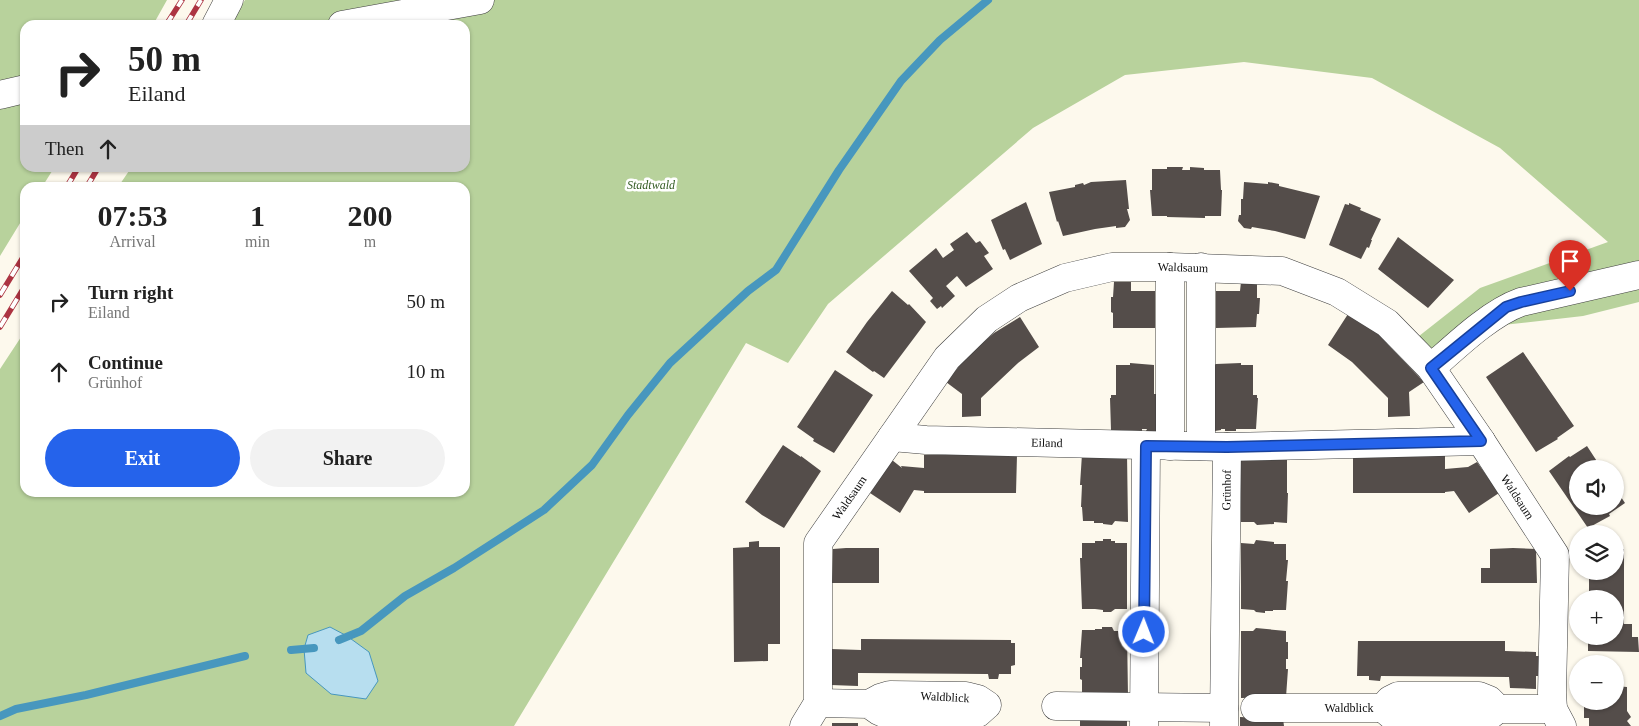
<!DOCTYPE html>
<meta charset="utf-8">
<style>
body{margin:0;font-family:"Times New Roman",serif;background:#f2f2f2;color:#222;height:100vh;display:flex;flex-direction:column;font-size:19px;white-space:nowrap}
*{box-sizing:border-box;margin:0}
p{font-size:16px;color:#767676}
.icon{flex:none;width:28px;height:28px;fill:none;stroke:currentColor;stroke-width:2;stroke-linecap:round;stroke-linejoin:round}
.map{position:relative;flex:1;overflow:hidden}
.details{position:absolute;left:20px;top:182px;width:450px;height:315px;display:flex;flex-direction:column;background:#fff;border-radius:15px;box-shadow:0 1px 4px #0004}
.details>*{flex:none}
.top-card{position:absolute;left:20px;top:20px;width:450px;height:152px;border-radius:15px;box-shadow:0 1px 4px #0004;background:#fff;color:#222;overflow:hidden}
.fabs{position:absolute;left:1569px;top:460px;display:grid;gap:10px}
.fabs a{display:grid;place-items:center;width:55px;height:55px;border-radius:50%;background:#fff;box-shadow:0 1px 4px #0004;font-size:25px}
.pin{position:absolute;display:grid;place-items:center;width:42px;height:42px;color:#fff;margin:-51px -21px;border-radius:50% 50% 50% 0;rotate:-45deg;box-shadow:0 0 5px #0007}
.pin .icon{rotate:45deg}
.me{position:absolute;width:55px;margin:-28px;rotate:1deg;stroke-linejoin:round;filter:drop-shadow(0 0 4px #0008)}
.turn{display:flex;align-items:center;gap:18px;height:105px;padding:0 25px;font-size:22px}
.turn .icon{width:65px;height:65px;stroke-width:2.5}
.turn b{display:block;font-size:35px;line-height:42px}
.then{display:flex;align-items:center;height:48px;padding:0 25px;background:#0003;gap:10px;font-size:19px}
.eta{display:flex;justify-content:space-evenly;align-items:center;height:85px;text-align:center}
.eta b{font-size:30px;font-weight:700;line-height:35px}
.primary-button{display:flex;gap:10px;margin-top:auto;padding:10px 25px}
.primary-button a{flex:1;height:58px;border-radius:30px;background:#2563eb;color:#fff;font-size:20px;font-weight:700;line-height:58px;text-align:center}
.primary-button a+a{background:#f2f2f2;color:#222}
ul{padding:0;list-style:none}
li{display:flex;align-items:center;gap:15px;height:70px;padding:0 25px}
li div{flex:1}
li b{display:block;font-size:19px}
li em{font-style:normal}
.map>svg:first-child{display:block}
</style>
<div class="map">
<svg width="1639" height="726" viewBox="0 0 1639 726">
<rect width="100%" height="100%" fill="#fdf9ed"/>
<!-- forest -->
<path fill="#b8d29c" d="M0,0H167L153,25H25V168H54L42,187L25,188V215L0,256Z
M245,0H1639V302L1583,316L1503,325L1443,371L1414,340L1480,288L1608,242L1500,148L1372,78L1244,62L1125,75L1033,128L828,304L788,363L746,343L514,726H0V369L25,331V492H465V188L118,187L131,168H465V25H229Z"/>
<!-- water -->
<path fill="#b7deef" stroke="#4797be" d="M330,627L347,636L369,652L378,681L366,699L331,694L306,673L304,649L308,635Z"/>
<g fill="none" stroke-linecap="round" stroke-linejoin="round">
<!-- stream -->
<path stroke="#4797be" stroke-width="8" d="M339,640L361,631L405,596L454,568L544,510L592,465L628,415L670,363L748,291L776,270L839,170L901,81L940,40L988,0
M291,650L314,648
M0,716L16,709L86,695L245,656"/>
</g>
<!-- building -->
<path fill="#544d4a" d="M1167,167H1183L1182,170H1190V167L1204,168V170H1220L1221,190H1222L1221,216H1205V218L1167,217V216H1152L1150,190H1152V169H1167Z
M1126,180L1129,209H1127L1130,220L1125,227L1116,228V226L1095,229L1063,236L1058,221L1057,222L1049,192L1075,187V185L1083,183L1084,185L1091,182Z
M1244,182L1268,184V182L1279,184V186L1320,196L1305,239L1275,231L1252,227L1251,229L1244,228L1238,221L1239,215H1241V199H1243Z
M1026,202L1042,244L1010,260L1005,249L1003,250L991,220Z
M1349,203L1361,208L1360,210L1381,219L1371,240H1372L1369,248L1367,247L1361,259L1329,245L1345,204L1349,205Z
M967,232L976,243L980,241L989,253L984,256L993,269L966,287L957,276L946,286L955,296L942,308L941,306L937,309L930,301L933,298L909,271L910,270L936,248L943,258L954,250L950,244Z
M1398,237L1454,280L1428,308L1378,269Z
M1114,282H1131V291H1155V328H1113V313L1111,312V297H1113Z
M1241,282H1257V298H1260L1259,314H1257L1256,327L1216,328V291H1240Z
M892,291L908,305L909,304L926,322L884,378L874,371L873,372L846,352L867,322Z
M1348,314L1376,332L1424,382L1409,392L1410,416L1388,417V398L1352,362L1328,345Z
M1020,317L1039,347L1018,363L981,398V416L962,417V394L946,382L969,354L994,333Z
M1523,352L1574,426L1557,438L1558,439L1536,452L1486,377Z
M1130,363L1154,365V394H1158L1160,427L1155,432L1146,431L1147,429H1142V431L1111,430L1110,398H1111V395H1116V365H1130Z
M1241,363V365H1253V395H1257V398H1258L1256,429H1236V431H1225V429H1221V430L1215,431L1209,426L1214,365L1216,364Z
M835,370L873,395L834,453L813,441L814,439L797,427Z
M783,445L801,457V456L821,471L784,528L762,515L745,502Z
M1587,446L1602,469H1578V506H1615V488L1625,503L1609,514L1610,516L1588,528L1549,471L1569,456L1570,457Z
M1082,454H1127L1128,522L1115,521L1112,525L1103,524V523H1094V521H1083L1082,507H1081L1082,485H1080Z
M1287,454V493H1288L1287,523L1274,522V524L1257,525L1254,522H1241V455Z
M924,455H1017L1016,493H924V491L914,490L900,513L870,493L892,460L902,468L901,466L924,468Z
M1353,455H1445V469L1468,467L1477,462L1499,493L1469,513L1454,491L1445,492V493H1353Z
M1103,539H1111V541H1115V543H1127V609H1115L1111,612H1103V610L1095,609H1082L1080,558H1082V543H1095V541H1103Z
M1256,540L1274,542V544H1286V560H1288L1286,581H1288L1286,610H1273V611H1265V613L1256,612L1254,610L1241,609V543L1254,544Z
M759,541V547H780V644H768V661L734,662L733,548L749,547V542Z
M846,548H879V583H832L833,549Z
M1513,548L1536,549L1537,583H1481V568H1490V549Z
M1615,549H1624V624H1632V637H1638L1639,652L1588,651V636H1615V599H1589V571H1615Z
M1102,627H1112L1114,631H1127L1128,696L1082,695V680L1080,679V667H1082V658H1080L1082,630H1095V629H1102Z
M1256,628L1286,631V642H1288V659H1286V669H1288L1286,697L1241,698V631H1253Z
M861,639L1011,640V643H1015V665L1011,666V674H999L998,679H989L988,674H985L861,673H858V686L831,685V649L861,650Z
M1358,641H1505V651L1536,652V656H1541V676H1536V689L1510,688L1509,677L1381,676L1380,681L1369,680V676H1357Z
M1615,686L1627,687V711L1631,717L1627,721L1631,726H1589V718H1584V701H1615Z
M1240,717L1283,719L1284,726H1240Z
M1080,718H1127V726H1080Z
M832,723H858V726H832Z"/>
<g fill="none" stroke-linecap="round" stroke-linejoin="round">
<defs>
<g id="minor">
<path d="M216,25L229,0"/>
<path d="M342,25L480,0"/>
<path d="M0,95L25,89"/>
<path d="M1201,267V446"/>
<path d="M1431,368C1456,346 1490,313 1521,302L1639,275"/>
<path id="s1" d="M892,437L926,440L1227,447L1481,441"/>
<path d="M1170,446V267"/>
<path d="M818,703L869,704L879,711L890,716H966L978,713L987,705L978,699L966,696L890,695L880,698L869,704"/>
<path d="M1056,706L1224,708"/>
<path id="s2" d="M1255,708H1383L1390,700L1398,696H1479L1489,700L1498,709"/>
<path d="M1383,708L1397,720H1478L1489,716L1498,709H1553"/>
<path id="s3" d="M804,726L818,703V543L947,358L987,319L1019,298L1065,278L1112,267H1170L1282,271L1337,292L1387,323L1431,368L1481,441L1555,555L1552,693L1553,709L1562,726"/>
<path d="M1144,726L1146,446"/>
<path id="s4" d="M1224,726L1227,447"/>
</g>
</defs>
<!-- minor casing -->
<use href="#minor" stroke="#3f3f3f" stroke-width="29"/>
<!-- minor -->
<use href="#minor" stroke="#fff" stroke-width="28"/>
<defs>
<path id="rail" d="M166,25L182,0
M186,25L201,0
M66,188L78,168
M86,188L98,168
M0,295L25,254
M0,327L25,286"/>
</defs>
<!-- rail casing -->
<use href="#rail" stroke="#ac3442" stroke-width="5.5"/>
<!-- rail -->
<use href="#rail" stroke="#fff" stroke-width="4" stroke-dasharray="11" stroke-linecap="butt"/>
</g>
<g fill="none" stroke-linecap="round" stroke-linejoin="round">
<defs>
<path id="route" d="M1144,632L1146,446L1227,447L1481,441L1431,368L1506,307L1521,302L1570,291"/>
</defs>
<!-- route casing -->
<use href="#route" stroke="#184099" stroke-width="12"/>
<!-- route -->
<use href="#route" stroke="#2563eb" stroke-width="9"/>
</g>
<g text-anchor="middle" dominant-baseline="central" stroke-width="5" stroke-linejoin="round" paint-order="stroke">
<!-- park labels -->
<g font-size="12" font-style="italic" fill="#345c24" stroke="#fff">
<text x="651" y="185">Stadtwald</text>
</g>
<!-- street labels -->
<g font-size="12" fill="#0c0c0c" stroke="#fff">
<text stroke="none"><textPath href="#s3" startOffset="676">Waldsaum</textPath></text>
<text stroke="none"><textPath href="#s1" startOffset="155">Eiland</textPath></text>
<text stroke="none"><textPath href="#s4" startOffset="236">Grünhof</textPath></text>
<text stroke="none"><textPath href="#s3" startOffset="242">Waldsaum</textPath></text>
<text stroke="none"><textPath href="#s3" startOffset="1111">Waldsaum</textPath></text>
<text transform="translate(945 697) rotate(3)">Waldblick</text>
<text stroke="none"><textPath href="#s2" startOffset="94">Waldblick</textPath></text>
</g>
</g>
</svg>
<div class="fabs">
<a><svg class="icon" aria-label="sound" viewBox="0 0 24 24"><path d="M4 9h4l5-4v14l-5-4H4zM17 9q2 3 0 6"/></svg></a>
<a><svg class="icon" aria-label="layers" viewBox="0 0 24 24"><path d="M12 4l9 5-9 5-9-5zM3 14l9 5 9-5"/></svg></a>
<a>+</a>
<a>−</a>
</div>
<div class="pin" style="left:1570px;top:291px;background:#d93025"><svg class="icon" aria-label="arrive" viewBox="0 0 24 24"><path d="M6 21V4h12l-3 4 3 4H6"/></svg></div>
<svg class="me" style="left:1144px;top:632px" viewBox="-20 -20 40 40"><circle r="17" fill="#2563eb" stroke="#fff" stroke-width="3"/><path d="M0-11L8 9 0 5-8 9z" fill="#fff"/></svg>
<div class="top-card">
<div class="turn"><svg class="icon" aria-label="right" viewBox="0 0 24 24"><path d="M7 20v-9h11M14 6l5 5-5 5"/></svg><div><b>50 m</b>Eiland</div></div>
<div class="then">Then<svg class="icon" aria-label="ahead" viewBox="0 0 24 24"><path d="M12 20V5M6 11l6-6 6 6"/></svg></div>
</div>
<section class="details">
<div class="eta">
<div><b>07:53</b><p>Arrival</p></div>
<div><b>1</b><p>min</p></div>
<div><b>200</b><p>m</p></div>
</div>
<ul>
<li><svg class="icon" aria-label="right" viewBox="0 0 24 24"><path d="M7 20v-9h11M14 6l5 5-5 5"/></svg><div><b>Turn right</b><p>Eiland</p></div><em>50 m</em></li>
<li><svg class="icon" aria-label="ahead" viewBox="0 0 24 24"><path d="M12 20V5M6 11l6-6 6 6"/></svg><div><b>Continue</b><p>Grünhof</p></div><em>10 m</em></li>
</ul>
<div class="primary-button"><a>Exit</a><a>Share</a></div>
</section>
</div>
